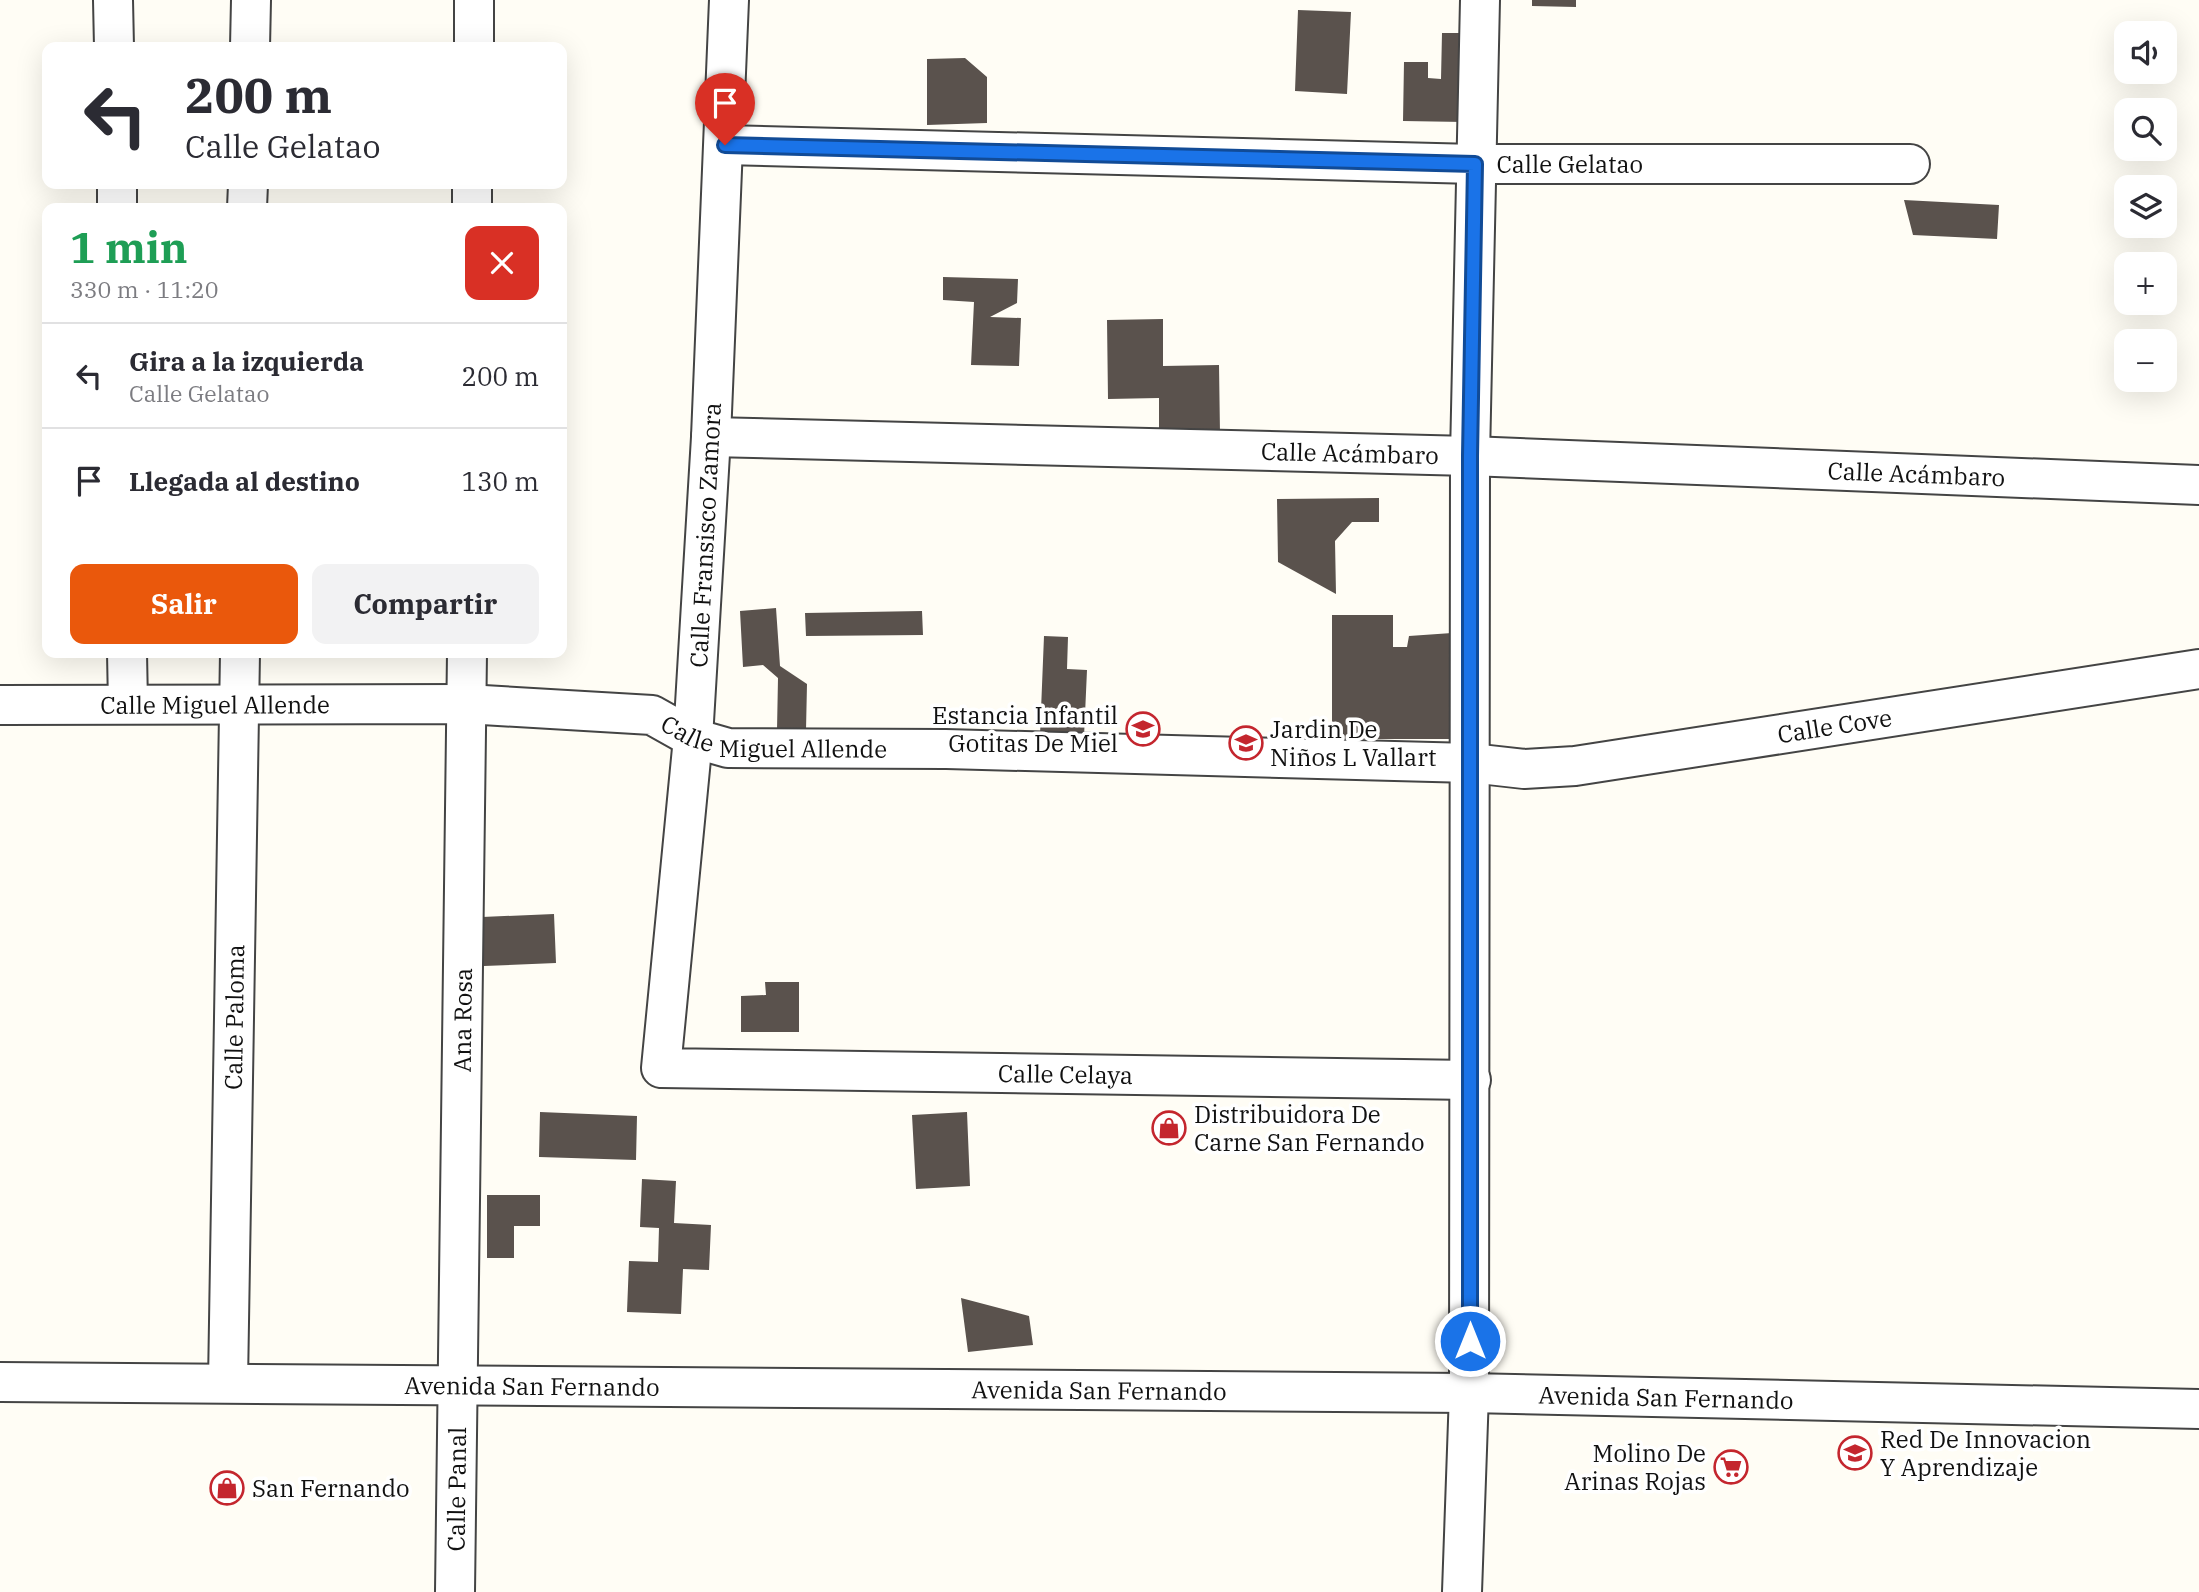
<!DOCTYPE html>
<html lang="es">
<meta charset="utf-8">
<style>
body{margin:0;font-family:"IBM Plex Serif",serif;background:#f2f2f3;color:#2b2b33;height:100vh;display:flex;flex-direction:column;font-size:26px;white-space:nowrap}
*{box-sizing:border-box;margin:0}
p{font-size:23px;color:#7c7c81}
.icon{flex:none;width:38px;height:38px;fill:none;stroke:currentColor;stroke-width:2;stroke-linecap:round;stroke-linejoin:round}
.map{position:relative;flex:1;overflow:hidden}
.sheet{position:absolute;left:42px;top:203px;width:525px;height:455px;display:flex;flex-direction:column;background:#fff;border-radius:14px;box-shadow:0 7px 28px #0002}
.sheet>*{flex:none}
.guide{position:absolute;left:42px;top:42px;width:525px;height:147px;border-radius:14px;box-shadow:0 7px 28px #0002;background:#fff;color:#2b2b33;overflow:hidden}
.controls{position:absolute;left:2114px;top:21px;display:grid;gap:14px}
.controls a{display:grid;place-items:center;width:63px;height:63px;border-radius:14px;background:#fff;box-shadow:0 7px 28px #0002;font-size:35px}
.pin{position:absolute;display:grid;place-items:center;width:60px;height:60px;color:#fff;margin:-72px -30px;border-radius:50% 50% 50% 0;rotate:-45deg;box-shadow:0 0 7px #0007}
.pin .icon{rotate:45deg}
.me{position:absolute;width:77px;margin:-38px;rotate:0deg;stroke-linejoin:round;filter:drop-shadow(0 0 5px #0008)}
.turn{display:flex;align-items:center;gap:24px;height:147px;padding:0 28px;font-size:32px}
.turn .icon{width:91px;height:91px;stroke-width:2.5}
.turn b{display:block;font-size:49px;line-height:60px}
.round{display:grid;place-items:center;flex:none;width:74px;height:74px;border-radius:14px;background:#f2f2f3}
.overview{display:flex;align-items:center;justify-content:space-between;height:119px;padding:0 28px}
h1{font-size:42px;font-weight:700;line-height:52px;color:#1e9e55}
.button{display:flex;gap:14px;margin-top:auto;padding:14px 28px}
.button a{flex:1;height:80px;border-radius:14px;background:#ea580c;color:#fff;font-size:28px;font-weight:700;line-height:80px;text-align:center}
.button a+a{background:#f2f2f3;color:#2b2b33}
ul{padding:0;list-style:none}
li{display:flex;align-items:center;gap:21px;height:105px;padding:0 28px;border-top:2px solid #e1e1e2}
li div{flex:1}
li b{display:block;font-size:26px}
li em{font-style:normal}
.map>svg:first-child{display:block}
</style>
<div class="map">
<svg width="2199" height="1592" viewBox="0 0 2199 1592">
<rect width="100%" height="100%" fill="#fffdf5"/>
<!-- building -->
<path fill="#5a524d" d="M1532,0H1576V7L1532,6Z
M1298,10L1351,12L1347,94L1295,91Z
M1442,33H1465L1464,122L1403,121L1404,62H1428V78L1441,79Z
M965,58L987,77V123L927,125V59Z
M1904,200L1999,205L1997,239L1913,235Z
M943,277L1018,279L1017,303L990,317L1021,318L1019,366L971,365L974,302L943,300Z
M1163,319V366L1219,365L1220,434L1159,435V398L1108,399L1107,320Z
M1379,498V522H1352L1335,541L1336,594L1278,562L1277,499Z
M776,608L780,666L807,684L806,730H777L778,678L763,665L743,667L740,611Z
M922,611L923,635L806,636L805,613Z
M1332,615H1393V647H1407L1409,636L1452,633L1455,739H1332Z
M1044,636L1068,637L1067,669L1087,670L1084,737L1040,735Z
M554,914L556,963L484,966L482,917Z
M765,982H799V1032H741V996L766,995Z
M540,1112L637,1116L636,1160L539,1157Z
M967,1112L970,1186L916,1189L912,1115Z
M642,1179L676,1181L674,1223L711,1225L709,1270L683,1269L681,1314L627,1312L629,1261L658,1262L659,1228L640,1227Z
M487,1195H540V1226H514V1258H487Z
M961,1298L1029,1316L1033,1345L968,1352Z"/>
<g fill="none" stroke-linecap="round" stroke-linejoin="round">
<defs>
<g id="minor">
<path d="M113,0L114,47"/>
<path id="s1" d="M729,0L711,437L693,738L661,1068L1471,1080"/>
<path d="M250,47L251,0"/>
<path d="M474,47V0"/>
<path id="s2" d="M725,145L1475,164H1910"/>
<path d="M117,184V208"/>
<path d="M247,208L248,184"/>
<path d="M472,208V184"/>
<path id="s3" d="M711,437L1470,456L2199,485"/>
<path d="M127,653L128,704"/>
<path id="s4" d="M0,705L466,704L652,715L693,738L728,748L946,749L1471,763L1524,769L1575,766L2199,669"/>
<path id="s5" d="M0,1382L1469,1393L2199,1409"/>
<path id="s6" d="M228,1383L240,653"/>
<path id="s7" d="M455,1592L467,653"/>
<path d="M1462,1592L1469,1393L1470,456L1480,0"/>
</g>
</defs>
<!-- minor casing -->
<use href="#minor" stroke="#444" stroke-width="42"/>
<!-- minor -->
<use href="#minor" stroke="#fff" stroke-width="38"/>
</g>
<g fill="none" stroke-linecap="round" stroke-linejoin="round">
<defs>
<path id="route" d="M725,145L1475,164L1470,456V1341"/>
</defs>
<!-- route casing -->
<use href="#route" stroke="#114b97" stroke-width="18"/>
<!-- route -->
<use href="#route" stroke="#1a73e8" stroke-width="12"/>
</g>
<!-- icons -->
<defs>
<symbol id="school-ring" viewBox="-11 -11 22 22"><circle r="9.5" fill="#fff" stroke="#c4262e" stroke-width="1.5"/><path d="M0-5L7-2L0 1L-7-2ZM-4 1L0 2.5L4 1V4Q0 6-4 4Z" fill="#c4262e"/></symbol>
<symbol id="shop-ring" viewBox="-11 -11 22 22"><circle r="9.5" fill="#fff" stroke="#c4262e" stroke-width="1.5"/><path d="M-5-2.5h2.3a2.7 3.5 0 0 1 5.4 0H5L5.5 6h-11ZM-1.5-2.5h3a1.5 2.3 0 0 0-3 0Z" fill="#c4262e"/></symbol>
<symbol id="university-ring" viewBox="-11 -11 22 22"><circle r="9.5" fill="#fff" stroke="#c4262e" stroke-width="1.5"/><path d="M0-5L7-2L0 1L-7-2ZM-4 1L0 2.5L4 1V4Q0 6-4 4Z" fill="#c4262e"/></symbol>
<symbol id="supermarket-ring" viewBox="-11 -11 22 22"><circle r="9.5" fill="#fff" stroke="#c4262e" stroke-width="1.5"/><path d="M-6-5.5h2.5l.6 2H6L4.5 2H-2.5L-4.4-4H-6ZM-1.5 3.2a1.3 1.3 0 1 0 .1 0ZM3 3.2a1.3 1.3 0 1 0 .1 0Z" fill="#c4262e"/></symbol>
</defs>
<g fill-rule="evenodd">
<use href="#school-ring" x="1124" y="710" width="38" height="38"/>
<use href="#school-ring" x="1227" y="724" width="38" height="38"/>
<use href="#shop-ring" x="1150" y="1109" width="38" height="38"/>
<use href="#university-ring" x="1836" y="1434" width="38" height="38"/>
<use href="#supermarket-ring" x="1712" y="1448" width="38" height="38"/>
<use href="#shop-ring" x="208" y="1469" width="38" height="38"/>
</g>
<g text-anchor="middle" dominant-baseline="central" stroke-width="7" stroke-linejoin="round" paint-order="stroke">
<!-- street labels -->
<g font-size="24" fill="#111" stroke="#fff">
<text stroke="none"><textPath href="#s2" startOffset="845">Calle Gelatao</textPath></text>
<text stroke="none"><textPath href="#s3" startOffset="639">Calle Acámbaro</textPath></text>
<text stroke="none"><textPath href="#s3" startOffset="1206">Calle Acámbaro</textPath></text>
<text transform="translate(705 535) rotate(-87)">Calle Fransisco Zamora</text>
<text stroke="none"><textPath href="#s4" startOffset="215">Calle Miguel Allende</textPath></text>
<text stroke="none"><textPath href="#s4" startOffset="1846">Calle Cove</textPath></text>
<text stroke="none"><textPath href="#s4" startOffset="780">Calle Miguel Allende</textPath></text>
<text stroke="none"><textPath href="#s6" startOffset="366">Calle Paloma</textPath></text>
<text stroke="none"><textPath href="#s7" startOffset="572">Ana Rosa</textPath></text>
<text stroke="none"><textPath href="#s1" startOffset="1475">Calle Celaya</textPath></text>
<text stroke="none"><textPath href="#s5" startOffset="532">Avenida San Fernando</textPath></text>
<text stroke="none"><textPath href="#s5" startOffset="1099">Avenida San Fernando</textPath></text>
<text stroke="none"><textPath href="#s5" startOffset="1666">Avenida San Fernando</textPath></text>
<text stroke="none"><textPath href="#s7" startOffset="103">Calle Panal</textPath></text>
</g>
<!-- poi labels -->
<g font-size="24" fill="#111" stroke="#fff" text-anchor="start">
<text x="1118" y="715" text-anchor="end">Estancia Infantil<tspan x="1118" dy="28">Gotitas De Miel</tspan></text>
<text x="1270" y="729">Jardin De<tspan x="1270" dy="28">Niños L Vallart</tspan></text>
<text x="1194" y="1114">Distribuidora De<tspan x="1194" dy="28">Carne San Fernando</tspan></text>
<text x="1880" y="1439">Red De Innovacion<tspan x="1880" dy="28">Y Aprendizaje</tspan></text>
<text x="1706" y="1453" text-anchor="end">Molino De<tspan x="1706" dy="28">Arinas Rojas</tspan></text>
<text x="252" y="1488">San Fernando</text>
</g>
</g>
</svg>
<div class="controls">
<a><svg class="icon" aria-label="sound" viewBox="0 0 24 24"><path d="M4 9h4l5-4v14l-5-4H4zM17 9q2 3 0 6"/></svg></a>
<a><svg class="icon" aria-label="search" viewBox="0 0 24 24"><circle cx="10" cy="10" r="6"/><path d="M15 15l6 6"/></svg></a>
<a><svg class="icon" aria-label="layers" viewBox="0 0 24 24"><path d="M12 4l9 5-9 5-9-5zM3 14l9 5 9-5"/></svg></a>
<a>+</a>
<a>−</a>
</div>
<div class="pin" style="left:725px;top:145px;background:#d93025"><svg class="icon" aria-label="arrive" viewBox="0 0 24 24"><path d="M6 21V4h12l-3 4 3 4H6"/></svg></div>
<svg class="me" style="left:1470px;top:1341px" viewBox="-20 -20 40 40"><circle r="17" fill="#1a73e8" stroke="#fff" stroke-width="3"/><path d="M0-11L8 9 0 5-8 9z" fill="#fff"/></svg>
<div class="guide">
<div class="turn"><svg class="icon" aria-label="left" viewBox="0 0 24 24"><path d="M17 20v-9H6M10 6l-5 5 5 5"/></svg><div><b>200 m</b>Calle Gelatao</div></div>
</div>
<section class="sheet">
<div class="overview"><div><h1>1 min</h1><p>330 m · 11:20</p></div><a class="round" style="background:#d93025;color:#fff"><svg class="icon" aria-label="close" viewBox="0 0 24 24"><path d="M6 6l12 12M18 6L6 18"/></svg></a></div>
<ul>
<li><svg class="icon" aria-label="left" viewBox="0 0 24 24"><path d="M17 20v-9H6M10 6l-5 5 5 5"/></svg><div><b>Gira a la izquierda</b><p>Calle Gelatao</p></div><em>200 m</em></li>
<li><svg class="icon" aria-label="arrive" viewBox="0 0 24 24"><path d="M6 21V4h12l-3 4 3 4H6"/></svg><div><b>Llegada al destino</b></div><em>130 m</em></li>
</ul>
<div class="button"><a>Salir</a><a>Compartir</a></div>
</section>
</div>
